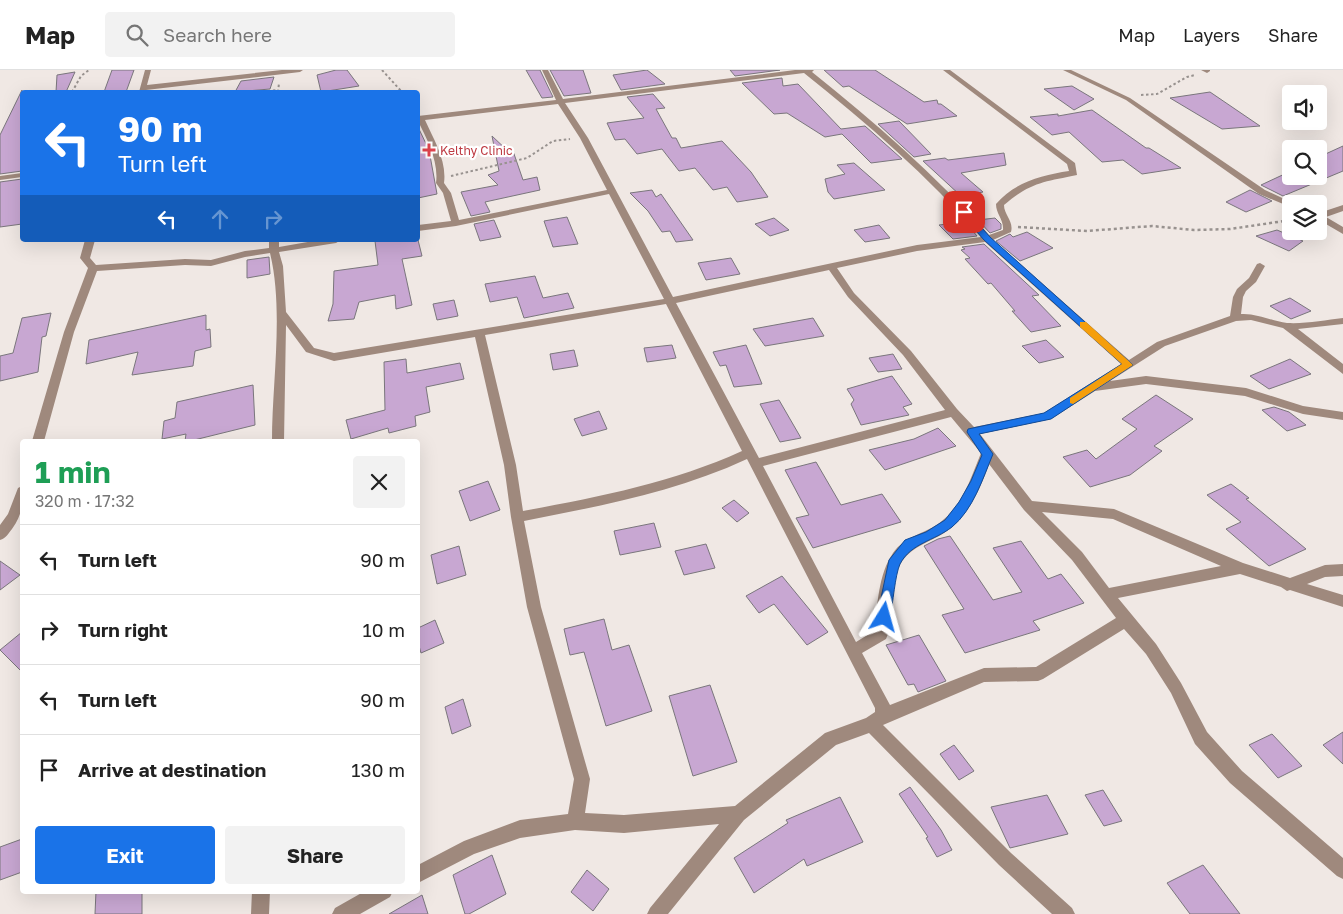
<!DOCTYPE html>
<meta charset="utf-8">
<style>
body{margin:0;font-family:"Golos Text",sans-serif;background:#f2f2f2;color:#222;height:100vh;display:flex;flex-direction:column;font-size:19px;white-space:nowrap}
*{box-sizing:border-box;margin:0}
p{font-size:16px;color:#767676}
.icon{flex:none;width:28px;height:28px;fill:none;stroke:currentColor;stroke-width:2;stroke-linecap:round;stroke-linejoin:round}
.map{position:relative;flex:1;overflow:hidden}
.drawer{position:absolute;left:20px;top:369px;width:400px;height:455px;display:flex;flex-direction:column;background:#fff;border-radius:5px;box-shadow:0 5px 20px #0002}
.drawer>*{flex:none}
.top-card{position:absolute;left:20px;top:20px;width:400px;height:152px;border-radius:5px;box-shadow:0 5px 20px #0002;background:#1a73e8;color:#fff;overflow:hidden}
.tools{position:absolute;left:1282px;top:15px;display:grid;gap:10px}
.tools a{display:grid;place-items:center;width:45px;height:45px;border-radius:5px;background:#fff;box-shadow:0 5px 20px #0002;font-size:25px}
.pin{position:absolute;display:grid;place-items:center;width:42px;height:42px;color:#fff;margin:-21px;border-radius:10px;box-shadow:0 2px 8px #0006}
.me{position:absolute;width:55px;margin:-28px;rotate:8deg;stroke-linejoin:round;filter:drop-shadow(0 0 4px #0008)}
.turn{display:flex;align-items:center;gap:18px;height:105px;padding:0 15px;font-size:22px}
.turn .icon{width:65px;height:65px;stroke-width:2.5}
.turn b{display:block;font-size:35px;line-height:42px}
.lanes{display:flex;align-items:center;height:48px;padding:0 15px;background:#0003;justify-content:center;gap:25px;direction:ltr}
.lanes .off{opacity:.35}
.round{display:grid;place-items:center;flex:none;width:52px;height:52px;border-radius:5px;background:#f2f2f2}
.headline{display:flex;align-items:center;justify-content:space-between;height:85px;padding:0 15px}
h1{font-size:30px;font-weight:700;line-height:38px;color:#1e9e55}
.action{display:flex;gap:10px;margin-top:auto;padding:10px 15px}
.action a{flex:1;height:58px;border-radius:5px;background:#1a73e8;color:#fff;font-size:20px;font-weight:700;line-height:58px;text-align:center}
.action a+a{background:#f2f2f2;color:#222}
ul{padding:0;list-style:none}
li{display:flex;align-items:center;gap:15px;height:70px;padding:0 15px;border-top:1px solid #e0e0e0}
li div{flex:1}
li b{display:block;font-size:19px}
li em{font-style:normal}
header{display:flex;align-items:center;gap:30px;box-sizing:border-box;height:70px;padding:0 25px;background:#fff;border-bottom:1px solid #e0e0e0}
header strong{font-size:24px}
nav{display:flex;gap:28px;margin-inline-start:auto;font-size:18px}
.search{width:350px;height:45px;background:#f2f2f2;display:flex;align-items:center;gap:12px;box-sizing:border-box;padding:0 18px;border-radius:5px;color:#767676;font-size:19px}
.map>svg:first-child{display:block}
</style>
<header>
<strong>Map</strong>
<div class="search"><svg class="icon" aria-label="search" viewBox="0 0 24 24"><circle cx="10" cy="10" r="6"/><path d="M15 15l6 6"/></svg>Search here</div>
<nav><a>Map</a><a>Layers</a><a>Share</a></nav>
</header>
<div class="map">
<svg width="1343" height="844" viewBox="0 0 1343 844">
<rect width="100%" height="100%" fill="#f0e8e4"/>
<!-- building -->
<path fill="#c8a7d2" stroke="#7a767c" d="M112,0H134L126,22H104Z
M336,0H347L359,16L321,22L317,5Z
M526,0H540L553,27L542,28Z
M550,0H583L591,23L564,26Z
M647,0L665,14L621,20L613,5Z
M730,0H780L735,6Z
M824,0H875L924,32L937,30L938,34H941L957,46L907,54L849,16L843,17Z
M75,2L66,22H56L57,5Z
M274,7L270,19L235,22L241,11Z
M782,8L783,16L798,14L841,59L865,56L902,89L871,93L842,64L825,67L787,43L774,44L742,13Z
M1072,16L1094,29L1074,40L1044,19Z
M22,20V101L0,104V65Z
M1210,22L1260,56L1222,59L1170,28Z
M653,24L665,38L656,39L672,68H676L681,78L722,71L751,102L768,127L737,132L727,117L713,120L695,98L679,101L662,79L637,84L625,69L615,70L607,53L644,48L627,27Z
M1092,40L1146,78H1149L1181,98L1142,104L1123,90L1102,92L1069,62L1052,65L1030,47L1058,44V46Z
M899,51L931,84L914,87L878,54Z
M418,57L429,80L437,124L418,128Z
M492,66L509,82L513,81L523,110L537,107L540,120L485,132L490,142L471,146L461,122L498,115L488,105L499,101Z
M1343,76V101L1283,126L1261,115L1291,101V106H1319V87Z
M1004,83L1006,95L961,103L983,122L961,126L923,91L945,88L948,90Z
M854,93L885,120L834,129L828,122L825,109L845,104L837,95Z
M22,109V154L0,157V112Z
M652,120L656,127L661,124L693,170L676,172L670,161L662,162L648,141L630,123Z
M1250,120L1272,131L1246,142L1226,132Z
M567,147L578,174L553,177L544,151Z
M774,148L789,160L770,166L755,154Z
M995,148L1001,154V159L990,163L978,150Z
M494,150L501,167L480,171L474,154Z
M965,152L977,166L953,169L939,155Z
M879,155L890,168L865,172L854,160Z
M1277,160L1303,171L1289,181L1256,166Z
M1027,162L1053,178L1020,191L996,171L1010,164L1013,167Z
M382,170H418L422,186L402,189L412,235L396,239L395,225L359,232L354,249L328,251L333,234L334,201L378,195L375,171Z
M984,174L1039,225L1032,226L1061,256L1031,262L1012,241H1015L991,213L988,214L965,189L970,188L961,180L965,179L962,177Z
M269,187L270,204L247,208V190Z
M731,188L740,204L706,210L698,193Z
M535,206L543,228L568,223L574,238L524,248L517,227L490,232L485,214Z
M1290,228L1311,241L1291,249L1270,236Z
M454,230L458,246L437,250L433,234Z
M51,243L46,266L42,267L38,302L0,311V286L13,283L22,248Z
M206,245V260L210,259L211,277L195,281L193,296L132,305L138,282L86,294L89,270Z
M813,248L824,266L765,276L753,259Z
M1046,270L1064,287L1039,293L1022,276Z
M672,275L676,288L647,292L644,278Z
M746,275L762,314L734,317L726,295L720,296L713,282Z
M574,280L578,296L553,300L550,284Z
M893,284L902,299L878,302L869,288Z
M406,289L407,303L460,293L464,309L426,317L430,342L415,346L416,356L389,363L388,358L351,369L346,350L385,340L384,292Z
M1290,289L1311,304L1269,319L1250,306Z
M892,306L912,334L903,337L909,345L861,355L851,334L854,330L847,319Z
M253,315L255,355L190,371H185L186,364L162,369L164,351L175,348L177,332Z
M1156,325L1193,349L1154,376L1162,381L1130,405L1090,417L1063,387L1087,380L1096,389L1137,359L1122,349Z
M779,330L801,368L780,372L760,334Z
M1274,337L1289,342L1306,355L1287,361L1262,340Z
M599,341L607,359L582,366L574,349Z
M938,358L956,376L885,400L869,380L914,369Z
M816,392L841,435L882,424L901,452L813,478L796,448L809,445L785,400Z
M488,411L500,440L470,451L459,421Z
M1231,414L1249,428L1246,429L1306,479L1269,496L1226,459L1241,452L1207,425Z
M734,430L749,443L737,452L722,438Z
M654,453L661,477L620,485L614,461Z
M950,466L993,530L1022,522L993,478L1021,471L1048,509L1061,504L1084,533L1033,551L1040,560L965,583L942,545L964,539L924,476L938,469Z
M706,474L715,498L684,505L675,481Z
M459,476L466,505L437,514L431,485Z
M0,491L20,505L0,520Z
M782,506L828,562L807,575L774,534L759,543L746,526Z
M604,549L612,580L629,575L652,641L606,656L584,582L570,585L564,559Z
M435,550L444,573L421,583L418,572V558Z
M22,562V602L0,580Z
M919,565L946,611L918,622L914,614L908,615L886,575Z
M710,615L737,692L693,706L669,626Z
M463,629L471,656L452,664L445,637Z
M1343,662V694L1323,675Z
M1272,664L1302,696L1278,708L1249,675Z
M954,675L974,701L959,710L940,684Z
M910,717L941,760L952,780L937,787L926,768L928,767L899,724Z
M1103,720L1122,751L1104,756L1085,725Z
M1047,725L1068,764L1010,778L991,737Z
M840,727L863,772L807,796L804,789L754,823L734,788L788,753L786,750Z
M22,769V802L0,810V777Z
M492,785L506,824L469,844H465L453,805Z
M1203,795L1240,844H1190L1167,813Z
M587,800L609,819L593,841L571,822Z
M96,821H142V844H95Z
M422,825L428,844H389Z"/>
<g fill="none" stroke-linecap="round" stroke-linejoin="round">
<!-- path-far1 -->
<path stroke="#98928f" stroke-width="2" stroke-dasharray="2.5 2.5" stroke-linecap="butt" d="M382,0L402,22
M72,22L81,6L89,0
M113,22L133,21
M258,22L277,20
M278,22L279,13
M1141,25L1157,24L1187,7L1195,5
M451,106L527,88L553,71L570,69"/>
<!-- path -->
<path stroke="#98928f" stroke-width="2.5" stroke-dasharray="3 3" stroke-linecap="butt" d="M1018,157L1087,161L1152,156L1194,160L1230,159L1291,150"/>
<!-- minor -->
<path fill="#9f897d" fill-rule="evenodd" d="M145,0H151L147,15L282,0H303L300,2L146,20L145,22H139Z
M542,0H548L563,29L795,0H814L812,2C875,52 935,105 989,165L1003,160C1004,150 996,144 996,134C1015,112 1042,105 1069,101L1067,94L943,0H950L1075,93L1077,105C1044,112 1031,112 1004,135C1004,145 1014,151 1011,162L993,170L1129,290L1157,272L1230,246L1233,227L1237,219L1249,208L1257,194L1260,193L1265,196L1256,212L1246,221L1243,227L1241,244C1257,243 1271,251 1287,253C1306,254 1325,250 1343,248V254L1298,259L1343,294V304L1283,258L1251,250L1236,251L1165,276L1110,311L1146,306L1246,318L1303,336L1343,342V350L1303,344L1245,326L1146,314L1095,321L1051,349L980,364L1032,431L1114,439L1243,493L1290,508L1325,495L1343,494V506L1325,507L1307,514L1343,525V537L1290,520L1287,521L1281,517L1240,504L1118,528L1156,574L1181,613L1207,662L1242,701L1343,788V809L1337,806L1230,713L1195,674L1171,623L1146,584L1124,559L1043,609L1038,611L984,612L883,655L1011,783L1072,838L1075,844H1052L999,795L869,663L836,675L744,750L668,844H647L650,838L719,754L624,763L575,760L520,768L474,784L418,813V795L464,771L520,750L568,744L574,709L527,537L511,447L504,395L475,267L334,291L306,282L286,255L284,371H272C272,312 284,241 270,183L245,187L211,196L185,195L97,201L74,262L44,371H32L64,262L88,198L80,188L85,170H95L90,188L96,195L185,189L211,190L245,181L269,178V170H279V177L319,170H341L336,173L279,182L283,196L286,242L314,278L334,283L664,229L609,124L456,156L418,161V155L451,151L443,123L436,113C439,92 427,69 418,51V46L556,30ZM804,3C867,53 928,106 981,167L917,175L673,227L588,68L565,33ZM558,34L580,68L607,120L459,150L451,123L444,113C447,91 434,70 425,50ZM985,172L1121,294L1044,343L974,357L957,339L911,281L854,223L837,198L917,181ZM829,200L848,227L903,285L945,340L759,388L676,233ZM666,234L742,381C672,413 598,427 523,441L516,395L485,265ZM951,347L981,383C970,410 962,437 938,454C923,464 904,467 893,483C878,505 878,534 874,561L856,572L763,396ZM747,389L875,638V642L866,648L825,663L735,736L624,745L585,743L590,709L541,537L524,451C600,436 676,422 747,389ZM989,394L1024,440L1072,490L1116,548L1036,597L984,598L890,635L862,583L886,569L888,564C891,541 889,509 903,490C913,476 930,472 944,463C968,447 980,420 989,394ZM1042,442L1113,449L1221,496L1109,518L1082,482Z
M1063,0H1071L1130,28L1265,120L1295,134H1291V136H1288L1259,124L1126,30Z
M1201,0H1210V1L1207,3Z
M22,103V107L0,110V106Z
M1343,135V141L1326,147L1343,157V164L1319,150V143Z
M22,416C24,433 22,445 12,459C8,464 6,468 0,470V455L8,444L18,418Z
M252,821H270L269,844H251Z
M365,821H393L390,827L360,844H332L335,838Z"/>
</g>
<!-- route -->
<path fill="#1a73e8" stroke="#114b97" d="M961,140H966L990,167L1133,295L1051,349L979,364L993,384C983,408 973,440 952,457C934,471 911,473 900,494C895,505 893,534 890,547L888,551L884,553L879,551L877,547L889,490L905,470L926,462L945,450L959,432L971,411L982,385L967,362L968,359L1044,343L1122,294L984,170L961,144Z"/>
<!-- slow -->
<path fill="#f59e0b" d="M1080,252H1086L1133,295L1073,334L1070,333V328L1122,294L1080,257Z"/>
<!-- markers -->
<path fill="#e0444e" stroke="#fff" stroke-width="2" d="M426.5 72.5h5v5h5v5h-5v5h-5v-5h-5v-5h5z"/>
<g text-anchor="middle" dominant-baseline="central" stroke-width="4.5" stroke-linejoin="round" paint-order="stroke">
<!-- far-health labels -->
<g font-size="12" fill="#be3a42" stroke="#fff" text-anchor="start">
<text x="440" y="80">Kelthy Clinic</text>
</g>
</g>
</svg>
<div class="tools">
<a><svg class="icon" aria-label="sound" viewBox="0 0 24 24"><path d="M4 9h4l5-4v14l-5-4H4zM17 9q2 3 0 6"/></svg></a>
<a><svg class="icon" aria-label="search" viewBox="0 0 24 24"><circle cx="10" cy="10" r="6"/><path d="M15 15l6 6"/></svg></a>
<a><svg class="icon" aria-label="layers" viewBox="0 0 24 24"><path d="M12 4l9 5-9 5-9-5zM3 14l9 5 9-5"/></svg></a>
</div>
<div class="pin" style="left:964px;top:142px;background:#d93025"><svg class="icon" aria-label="arrive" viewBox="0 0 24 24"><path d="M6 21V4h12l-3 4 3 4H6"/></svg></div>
<svg class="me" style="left:884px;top:547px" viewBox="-20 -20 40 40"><path d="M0-17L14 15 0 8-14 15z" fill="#1a73e8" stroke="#fff" stroke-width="4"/></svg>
<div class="top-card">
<div class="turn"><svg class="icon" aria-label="left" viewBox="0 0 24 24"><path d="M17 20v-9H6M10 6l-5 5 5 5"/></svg><div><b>90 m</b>Turn left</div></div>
<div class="lanes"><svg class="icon" aria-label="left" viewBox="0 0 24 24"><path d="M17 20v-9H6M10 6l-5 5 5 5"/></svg><svg class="icon off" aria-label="ahead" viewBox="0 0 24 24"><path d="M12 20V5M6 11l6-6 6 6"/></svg><svg class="icon off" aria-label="right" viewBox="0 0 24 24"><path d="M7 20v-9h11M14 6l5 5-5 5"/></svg></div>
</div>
<section class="drawer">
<div class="headline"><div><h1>1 min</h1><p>320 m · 17:32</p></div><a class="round"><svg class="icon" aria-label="close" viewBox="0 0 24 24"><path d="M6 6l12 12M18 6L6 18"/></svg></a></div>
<ul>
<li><svg class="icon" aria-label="left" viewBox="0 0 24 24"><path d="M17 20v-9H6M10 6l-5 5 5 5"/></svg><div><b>Turn left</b></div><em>90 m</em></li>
<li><svg class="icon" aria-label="right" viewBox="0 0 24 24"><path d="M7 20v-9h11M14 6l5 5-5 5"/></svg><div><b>Turn right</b></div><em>10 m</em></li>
<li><svg class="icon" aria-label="left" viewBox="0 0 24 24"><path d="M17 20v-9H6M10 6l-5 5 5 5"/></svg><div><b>Turn left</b></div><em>90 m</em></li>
<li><svg class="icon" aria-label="arrive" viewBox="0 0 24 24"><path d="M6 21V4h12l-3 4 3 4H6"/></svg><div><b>Arrive at destination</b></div><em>130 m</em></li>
</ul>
<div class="action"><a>Exit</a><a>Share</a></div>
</section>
</div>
